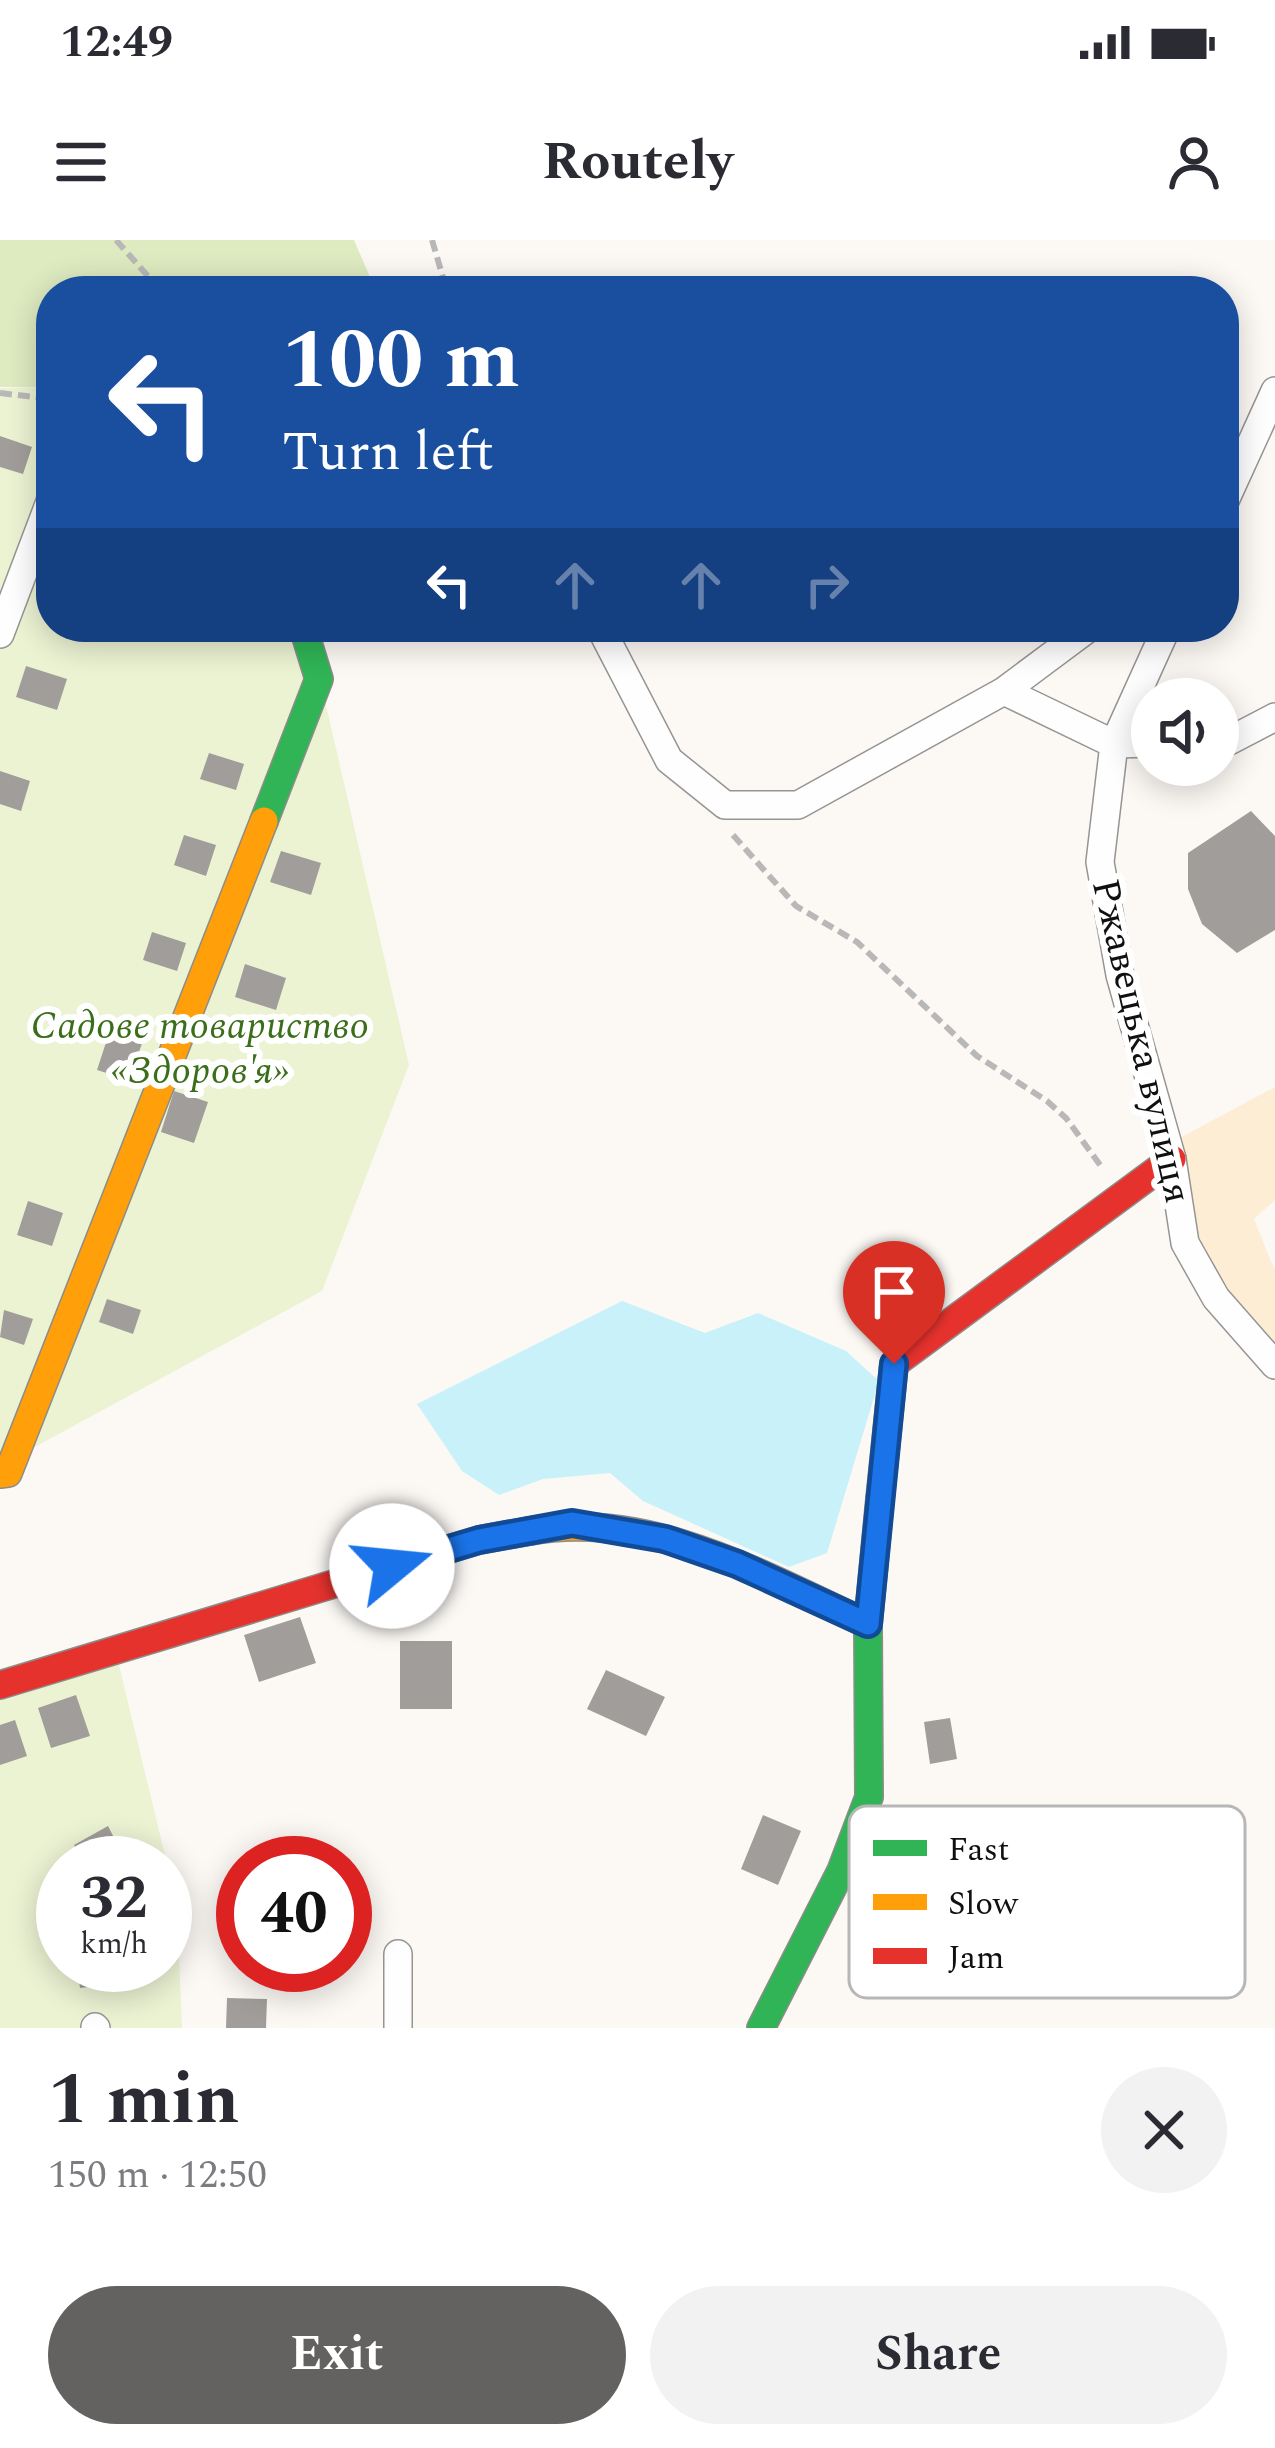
<!DOCTYPE html>
<meta charset="utf-8">
<style>
body{margin:0;font-family:Spectral,serif;background:#f2f2f3;color:#2b2b33;height:100vh;display:flex;flex-direction:column;font-size:45px;white-space:nowrap}
*{box-sizing:border-box;margin:0}
p{font-size:39px;color:#7c7c81}
.icon{flex:none;width:66px;height:66px;fill:none;stroke:currentColor;stroke-width:2;stroke-linecap:round;stroke-linejoin:round}
.map{position:relative;height:1788px;overflow:hidden}
.sheet{display:flex;flex-direction:column;background:#fff;flex:1}
.sheet>*{flex:none}
.top-card{position:absolute;left:36px;top:36px;width:1203px;height:366px;border-radius:48px;box-shadow:0 6px 30px #0003;background:#1a4fa0;color:#fff;overflow:hidden}
.controls{position:absolute;left:1131px;top:438px;display:grid;gap:24px}
.controls a{display:grid;place-items:center;width:108px;height:108px;border-radius:50%;background:#fff;box-shadow:0 6px 30px #0003;font-size:60px}
.speed{position:absolute;left:36px;top:1596px;display:flex;gap:24px;font-size:60px;font-weight:700;text-align:center}
.speed>*{display:grid;place-content:center;width:156px;height:156px;border-radius:50%;background:#fff;box-shadow:0 6px 30px #0003;line-height:1}
.speed small{font-size:30px;font-weight:400}
.speed .limit{border:18px solid #d22;background:#fff;color:#111}
.pin{position:absolute;display:grid;place-items:center;width:102px;height:102px;color:#fff;margin:-123px -51px;border-radius:50% 50% 50% 0;rotate:-45deg;box-shadow:0 0 12px #0007}
.pin .icon{rotate:45deg}
.me{position:absolute;width:132px;margin:-66px;rotate:73deg;stroke-linejoin:round;filter:drop-shadow(0 0 9px #0008)}
.turn{display:flex;align-items:center;gap:42px;height:252px;padding:0 48px;font-size:54px}
.turn .icon{width:156px;height:156px;stroke-width:2.5}
.turn b{display:block;font-size:84px;line-height:102px}
.lanes{display:flex;align-items:center;height:114px;padding:0 48px;background:#0003;justify-content:center;gap:60px;direction:ltr}
.lanes .off{opacity:.35}
.round{display:grid;place-items:center;flex:none;width:126px;height:126px;border-radius:63px;background:#f2f2f3}
.overview{display:flex;align-items:center;justify-content:space-between;height:204px;padding:0 48px}
h1{font-size:72px;font-weight:700;line-height:90px}
.cta{display:flex;gap:24px;margin-top:auto;padding:24px 48px}
.cta a{flex:1;height:138px;border-radius:72px;background:#636260;color:#fff;font-size:48px;font-weight:700;line-height:138px;text-align:center}
.cta a+a{background:#f2f2f3;color:#2b2b33}
.status{display:flex;justify-content:space-between;align-items:center;height:84px;padding:0 60px;background:#fff;direction:ltr}
.status svg{height:33px;fill:currentColor}
header{display:flex;justify-content:space-between;align-items:center;height:156px;padding:0 48px;background:#fff;font-size:54px;font-weight:700}
.map>svg:first-child{display:block}
</style>
<div class="status"><b>12:49</b><svg viewBox="0 0 49 12"><path d="M0 12V9h3v3zM5 12V6h3v6zM10 12V3h3v9zM15 12V0h3v12zM26 1h20v11H26zM47 4h2v5h-2z"/></svg></div>
<header><svg class="icon" aria-label="menu" viewBox="0 0 24 24"><path d="M4 6h16M4 12h16M4 18h16"/></svg>Routely<svg class="icon" aria-label="person" viewBox="0 0 24 24"><circle cx="12" cy="8" r="4"/><path d="M4 21q1-7 8-7t8 7"/></svg></header>
<div class="map">
<svg width="1275" height="1788" viewBox="0 0 1275 1788">
<rect width="100%" height="100%" fill="#fcf9f5"/>
<!-- green -->
<path fill="#ecf3d3" fill-rule="evenodd" d="M51,147V387H308L409,825L322,1051L0,1226V148Z
M118,1421L177,1665L182,1788H0V1453ZM63,1623H165V1725H63Z"/>
<!-- forest -->
<path fill="#deebc0" d="M0,0H354L376,51H51V147H0Z"/>
<!-- sand -->
<path fill="#feedd5" d="M1275,847V960L1254,979L1275,1031V1119L1185,1003L1174,901Z"/>
<!-- water -->
<path fill="#c8f1f9" d="M622,1061L705,1093L758,1073L846,1111L879,1141L827,1313L789,1327L643,1261L610,1233L543,1239L499,1255L462,1231L417,1164Z"/>
<!-- building -->
<path fill="#a09d9a" d="M0,196L32,207L23,234L0,227Z
M26,426L67,439L57,470L16,457Z
M209,513L244,524L236,550L200,539Z
M0,531L30,541L21,571L0,564Z
M1251,571L1275,596V690L1237,713L1202,684L1188,649V613Z
M184,595L216,605L206,636L174,625Z
M281,611L321,623L311,655L270,642Z
M152,692L186,703L177,731L143,720Z
M245,724L286,738L276,770L235,757Z
M112,784L145,795L129,840L97,830Z
M174,851L208,862L194,903L161,892Z
M28,961L63,973L52,1006L17,995Z
M107,1059L141,1070L133,1094L99,1082Z
M4,1070L33,1079L24,1105L0,1097Z
M300,1377L316,1423L259,1442L244,1395Z
M400,1401H452V1469H400Z
M606,1430L665,1457L646,1496L587,1469Z
M76,1455L90,1496L51,1508L38,1468Z
M950,1478L957,1519L930,1524L924,1482Z
M15,1480L27,1516L0,1525V1485Z
M763,1575L801,1591L778,1645L741,1629Z
M108,1586L127,1623H84L74,1605Z
M77,1725H117L119,1743L80,1748Z
M227,1758L267,1759L266,1788H226Z"/>
<g fill="none" stroke-linecap="round" stroke-linejoin="round">
<defs>
<path id="street" d="M1224,263L1275,151
M600,387L669,520L725,565H798L1004,451L1090,387
M1167,387L1114,504L1100,622L1120,735L1172,919L1185,1003L1216,1058L1275,1125
M0,394L51,259
M1004,451L1114,504L1152,503
M1218,501H1229L1275,477
M95,1787L96,1788
M398,1788V1714"/>
<path id="fast" d="M264,581L319,439L303,387
M761,1788L841,1631L869,1557L868,1384L880,1259"/>
<path id="slow" d="M0,1234L8,1233L264,581
M530,1291C648,1269 764,1336 868,1384"/>
<path id="jam" d="M880,1259L894,1124L1172,919
M0,1445L479,1300L530,1291"/>
</defs>
<!-- street casing -->
<use href="#street" stroke="#969593" stroke-width="30"/>
<!-- fast casing -->
<use href="#fast" stroke="#8d8c8a" stroke-width="30"/>
<!-- slow casing -->
<use href="#slow" stroke="#8d8c8a" stroke-width="30"/>
<!-- jam casing -->
<use href="#jam" stroke="#8d8c8a" stroke-width="30"/>
<!-- path -->
<path stroke="#b9b8b8" stroke-width="6" stroke-dasharray="12 6" stroke-linecap="butt" d="M116,0L161,51
M432,0L447,51
M0,153L51,159
M733,595L796,666L857,702L977,816L1047,861L1066,878L1103,929"/>
<!-- street -->
<use href="#street" stroke="#fffefe" stroke-width="27"/>
<!-- fast -->
<use href="#fast" stroke="#30b455" stroke-width="27"/>
<!-- slow -->
<use href="#slow" stroke="#ff9f0a" stroke-width="27"/>
<!-- jam -->
<use href="#jam" stroke="#e5322d" stroke-width="27"/>
</g>
<g fill="none" stroke-linecap="round" stroke-linejoin="round">
<defs>
<path id="route" d="M392,1326L479,1300L572,1283L665,1299L737,1324L868,1384L894,1124"/>
</defs>
<!-- route casing -->
<use href="#route" stroke="#114b97" stroke-width="30"/>
<!-- route -->
<use href="#route" stroke="#1a73e8" stroke-width="21"/>
</g>
<g text-anchor="middle" dominant-baseline="central" stroke-width="12" stroke-linejoin="round" paint-order="stroke">
<!-- park labels -->
<g font-size="39" font-style="italic" fill="#3b6e19" stroke="#fff">
<text x="200" y="786">Садове товариство<tspan x="200" dy="45">«Здоров'я»</tspan></text>
</g>
<!-- street labels -->
<g font-size="39" fill="#101010" stroke="#fff">
<text transform="translate(1141 801) rotate(77)">Ржавецька вулиця</text>
</g>
</g>
<!-- legend -->
<rect x="849" y="1566" width="396" height="192" rx="18" fill="#fff" stroke="#b7b7b7" stroke-width="3"/>
<rect x="873" y="1600" width="54" height="16" fill="#30b455"/>
<rect x="873" y="1654" width="54" height="16" fill="#ff9f0a"/>
<rect x="873" y="1708" width="54" height="16" fill="#e5322d"/>
<g font-size="33" fill="#101010">
<text x="948" y="1620">Fast</text>
<text x="948" y="1674">Slow</text>
<text x="948" y="1728">Jam</text>
</g>
</svg>
<div class="controls">
<a><svg class="icon" aria-label="sound" viewBox="0 0 24 24"><path d="M4 9h4l5-4v14l-5-4H4zM17 9q2 3 0 6"/></svg></a>
</div>
<div class="speed"><div>32<small>km/h</small></div><div class="limit">40</div></div>
<div class="pin" style="left:894px;top:1124px;background:#d93025"><svg class="icon" aria-label="arrive" viewBox="0 0 24 24"><path d="M6 21V4h12l-3 4 3 4H6"/></svg></div>
<svg class="me" style="left:392px;top:1326px" viewBox="-20 -20 40 40"><circle r="19" fill="#fff"/><path d="M0-13L10 11 0 6-10 11z" fill="#1a73e8"/></svg>
<div class="top-card">
<div class="turn"><svg class="icon" aria-label="left" viewBox="0 0 24 24"><path d="M17 20v-9H6M10 6l-5 5 5 5"/></svg><div><b>100 m</b>Turn left</div></div>
<div class="lanes"><svg class="icon" aria-label="left" viewBox="0 0 24 24"><path d="M17 20v-9H6M10 6l-5 5 5 5"/></svg><svg class="icon off" aria-label="ahead" viewBox="0 0 24 24"><path d="M12 20V5M6 11l6-6 6 6"/></svg><svg class="icon off" aria-label="ahead" viewBox="0 0 24 24"><path d="M12 20V5M6 11l6-6 6 6"/></svg><svg class="icon off" aria-label="right" viewBox="0 0 24 24"><path d="M7 20v-9h11M14 6l5 5-5 5"/></svg></div>
</div>
</div>
<section class="sheet">
<div class="overview"><div><h1>1 min</h1><p>150 m · 12:50</p></div><a class="round"><svg class="icon" aria-label="close" viewBox="0 0 24 24"><path d="M6 6l12 12M18 6L6 18"/></svg></a></div>
<div class="cta"><a>Exit</a><a>Share</a></div>
</section>
